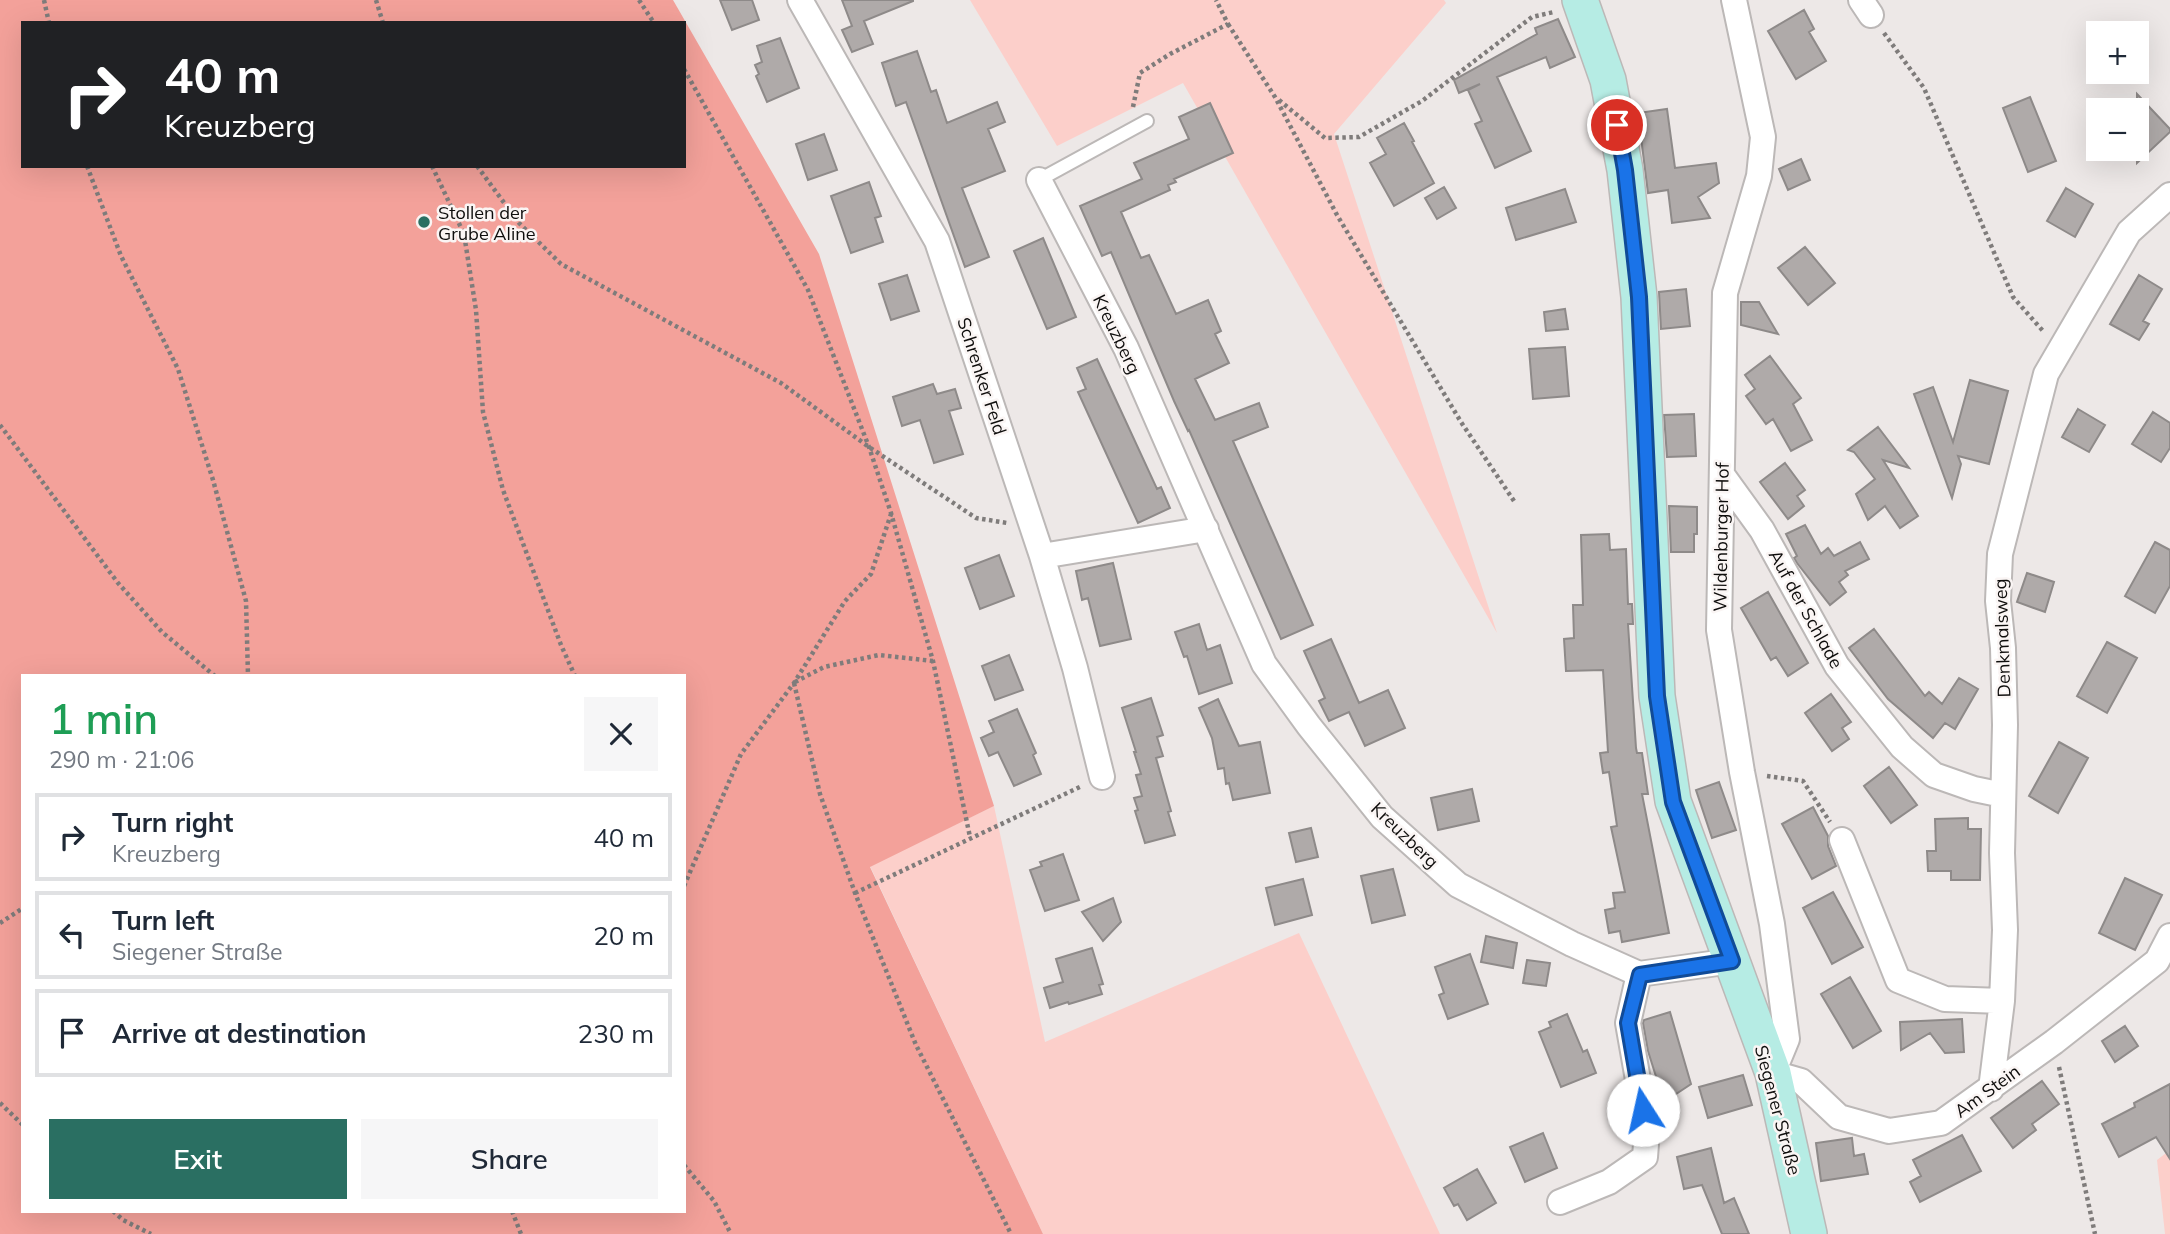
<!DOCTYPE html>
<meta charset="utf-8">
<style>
body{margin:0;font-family:Mulish,sans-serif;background:#f6f6f7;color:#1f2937;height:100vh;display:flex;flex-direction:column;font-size:26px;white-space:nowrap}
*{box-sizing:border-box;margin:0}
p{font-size:23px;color:#747a83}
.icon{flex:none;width:38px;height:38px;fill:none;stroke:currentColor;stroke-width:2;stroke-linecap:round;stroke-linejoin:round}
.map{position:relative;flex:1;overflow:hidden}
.side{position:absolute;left:21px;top:674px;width:665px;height:539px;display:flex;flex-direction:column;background:#fff;border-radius:0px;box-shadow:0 7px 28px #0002}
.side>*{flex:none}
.top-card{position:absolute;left:21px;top:21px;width:665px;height:147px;border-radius:0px;box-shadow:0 7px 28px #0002;background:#202124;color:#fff;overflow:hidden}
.fabs{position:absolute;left:2086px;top:21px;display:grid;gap:14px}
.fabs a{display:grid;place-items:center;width:63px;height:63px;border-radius:0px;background:#fff;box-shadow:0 7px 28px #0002;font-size:35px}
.pin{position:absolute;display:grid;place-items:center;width:60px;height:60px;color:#fff;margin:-30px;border:4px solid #fff;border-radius:50%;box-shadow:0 2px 7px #0007}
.me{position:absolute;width:77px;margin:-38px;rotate:350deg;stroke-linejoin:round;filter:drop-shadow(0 0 5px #0008)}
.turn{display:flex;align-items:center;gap:24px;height:147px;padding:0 28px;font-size:32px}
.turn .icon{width:91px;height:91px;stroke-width:2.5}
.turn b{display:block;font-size:49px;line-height:60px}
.round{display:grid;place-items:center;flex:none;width:74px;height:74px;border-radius:0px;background:#f6f6f7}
.head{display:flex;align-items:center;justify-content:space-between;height:119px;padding:0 28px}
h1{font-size:42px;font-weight:600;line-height:52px;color:#1e9e55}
.action{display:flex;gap:14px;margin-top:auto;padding:14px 28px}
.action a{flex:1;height:80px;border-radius:0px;background:#2a6f62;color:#fff;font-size:28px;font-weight:600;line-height:80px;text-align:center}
.action a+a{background:#f6f6f7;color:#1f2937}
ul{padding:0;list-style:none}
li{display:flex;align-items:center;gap:21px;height:88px;margin:0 14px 10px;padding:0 14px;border:4px solid #e0e1e3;border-radius:0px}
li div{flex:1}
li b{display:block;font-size:26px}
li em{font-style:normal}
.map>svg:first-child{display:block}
</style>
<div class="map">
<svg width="2170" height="1234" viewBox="0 0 2170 1234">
<rect width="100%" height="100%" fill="#ede8e7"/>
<!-- green -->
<path fill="#fccfca" d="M970,0H1444L1446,3L1334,134L1497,633L1183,83L1057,146Z
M994,806L1045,1042L1299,933L1440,1234H1043L870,866Z
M2170,1150V1234H2165L2157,1160Z"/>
<!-- forest -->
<path fill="#f3a19a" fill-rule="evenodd" d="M0,0H673L819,254L994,806L870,867L1043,1234H0ZM23,23H684V166H23ZM23,676H684V1211H23Z"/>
<!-- building -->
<path fill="#afaaa9" stroke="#8e8a89" stroke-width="2" d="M720,0H752L759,20L732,30Z
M842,0H913V1L864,21L873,44L852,52L842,30L852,26Z
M1804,10L1814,29L1809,32L1826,61L1796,79L1768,31Z
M1558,19L1575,57L1550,68L1546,57L1497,77L1531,151L1495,168L1475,124L1482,121L1468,90L1480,84L1459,93L1454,80L1537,34L1535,28Z
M780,38L799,88L767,102L756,76L759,74L755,65L762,62L757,46Z
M917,51L931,92L936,90L947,123L997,102L1005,122L988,129L1005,171L962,188L989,257L965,267L906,102L896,106L882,63Z
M2137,94L2170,129V132L2137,163Z
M2030,97L2056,161L2028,172L2003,108Z
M1210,103L1233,153L1174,179L1176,182L1168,185L1170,190L1121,212L1141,258L1149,255L1176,314L1208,300L1221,331L1215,334L1229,363L1195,379L1215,420L1259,403L1268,427L1233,441L1313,625L1281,639L1189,430L1188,431L1174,401L1111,252L1102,256L1080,206L1142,179L1134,163L1189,139L1179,117Z
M1667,109L1675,168L1716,163L1719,183L1698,197L1710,218L1672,223L1668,190L1648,193L1638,113Z
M1404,123L1414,141L1412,142L1434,183L1394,206L1370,163L1386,154L1377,138Z
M824,134L837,170L808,180L796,144Z
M1801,159L1810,180L1788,190L1779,169Z
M869,182L881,216L875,218L883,242L851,253L831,196Z
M1444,187L1456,208L1437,219L1425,198Z
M2066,188L2093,204L2075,237L2047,221Z
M1565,189L1576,222L1516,240L1506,208Z
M1043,238L1076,317L1047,329L1014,251Z
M1805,247L1835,283L1808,305L1778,268Z
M907,275L919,311L891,320L879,284Z
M2139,275L2162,289L2143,321L2149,324L2139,340L2110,324Z
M1686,289L1690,326L1661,329L1659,292Z
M1741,302H1759L1778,334L1741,325Z
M1565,309L1568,329L1546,331L1544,312Z
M1565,347L1569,396L1533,399L1529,349Z
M1770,356L1801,398L1793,404L1812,440L1791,451L1773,419L1766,424L1746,396L1755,389L1745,375Z
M1097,359L1157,489L1161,487L1170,508L1138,523L1078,392L1086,389L1077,368Z
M1970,380L2008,391L1989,464L1958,456L1961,464L1952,498L1914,394L1933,387L1953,442Z
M933,384L937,394L955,389L961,408L949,411L963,454L934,463L920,420L902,426L893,397Z
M2078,409L2105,425L2089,452L2062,437Z
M2153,412L2170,423V448L2161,462L2132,444Z
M1694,414L1696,456L1667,457L1664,415Z
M1878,427L1909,468L1883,460L1918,516L1900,528L1885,506L1868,520L1856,494L1875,479L1854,452L1848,450Z
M1785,463L1805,490L1797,496L1804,506L1788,519L1760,482Z
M1669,506L1697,507V534H1694V552H1671Z
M1805,525L1821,554L1828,548L1834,556L1860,542L1869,559L1845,571L1848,575L1839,582L1846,592L1830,605L1797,563L1794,558L1797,556L1786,534Z
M1609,534L1610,550L1626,549L1628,604H1632L1633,624H1628L1636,748L1637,753H1642L1648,794H1642L1669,933L1622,942L1620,931L1609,933L1605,910L1615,908L1613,893L1625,892L1611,827L1617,826L1609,772L1603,773L1600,753L1608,752L1603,670L1566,671L1564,639L1574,638L1573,605H1583L1581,535Z
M2155,542L2170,550V586L2155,613L2125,596Z
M999,555L1014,596L980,609L965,568Z
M1113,563L1131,639L1100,646L1088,598L1082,600L1076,571Z
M2027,573L2054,582L2045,612L2017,602Z
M1768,592L1808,663L1788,676L1776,657L1771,660L1741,608Z
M1199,624L1207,650L1220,645L1232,683L1199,694L1187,656L1184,657L1175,632Z
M1874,629L1925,696L1929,692L1942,704L1959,678L1978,689L1955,729L1945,723L1933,738L1888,699L1849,648Z
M1331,639L1359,703L1388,690L1405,728L1365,746L1349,712L1329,721L1319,701L1325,698L1304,651Z
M2107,642L2137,658L2107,713L2077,696Z
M1009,655L1023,690L995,700L982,666Z
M1831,694L1851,722L1842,728L1849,739L1832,751L1805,713Z
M1151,698L1163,735L1157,737L1163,756L1156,758L1171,811L1168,812L1175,835L1145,843L1135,811L1138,810L1134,798L1142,796L1136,775L1141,774L1134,752H1136L1122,708Z
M1218,699L1239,746L1260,742L1270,793L1233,800L1229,783L1226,784L1224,768L1218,769L1212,738L1199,708Z
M1017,709L1036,753L1033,755L1041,774L1014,786L998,752L989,756L981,738L994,732L989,721Z
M2059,742L2088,758L2058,813L2029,796Z
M1889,767L1917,805L1891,823L1864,786Z
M1719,782L1736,830L1712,838L1696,790Z
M1472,789L1479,821L1438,830L1431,798Z
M1813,807L1828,836V846L1836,866L1812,879L1782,824Z
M1968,818V829H1981L1980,880H1951V871H1928L1927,851H1936L1935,819Z
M1311,828L1318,857L1296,862L1289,833Z
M1063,854L1079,900L1045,911L1030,870L1042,866L1040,862Z
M1393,869L1405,915L1372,923L1361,876Z
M2125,878L2162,895L2135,950L2099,933Z
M1303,879L1312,915L1275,925L1266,888Z
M1833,892L1863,947L1832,964L1803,908Z
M1113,898L1121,922L1103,941L1082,912Z
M1486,936L1517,943L1513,968L1481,962Z
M1092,948L1103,984L1099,985L1102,994L1069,1004L1068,1002L1050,1008L1044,988L1063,982L1056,959Z
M1470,954L1488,1004L1448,1019L1439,995L1444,993L1435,967Z
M1527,960L1550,963L1546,986L1523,983Z
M1850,977L1881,1031L1853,1048L1821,994Z
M1670,1012L1691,1084L1664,1102L1648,1051L1643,1023L1644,1020Z
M1567,1014L1583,1052L1587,1050L1596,1073L1561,1087L1539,1032L1551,1027L1549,1022Z
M1962,1019L1964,1052L1945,1053L1930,1033L1901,1050L1900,1022Z
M2125,1026L2138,1046L2115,1062L2102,1041Z
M1743,1075L1752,1105L1708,1118L1699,1087Z
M2042,1081L2059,1104L2032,1124L2036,1130L2013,1148L1991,1118Z
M2170,1084V1159L2156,1137L2119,1157L2102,1124L2135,1107L2134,1103Z
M1543,1133L1557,1168L1525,1182L1510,1147Z
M1962,1135L1981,1171L1920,1202L1910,1182L1921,1176L1913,1160Z
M1852,1138L1854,1156L1864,1154L1868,1174L1821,1181L1816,1143Z
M1711,1148L1724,1203L1734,1198L1749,1234H1722L1702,1185L1684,1189L1677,1157Z
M1477,1169L1496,1203L1467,1220L1458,1204L1454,1206L1444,1188Z"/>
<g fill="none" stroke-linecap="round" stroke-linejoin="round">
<defs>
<path id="service" d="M1039,180L1147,121"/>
<path id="minor" d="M800,0L937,241L1042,556L1075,668L1102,777
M1734,0L1763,137L1759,176L1725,293L1719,630L1742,772L1772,924L1787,1039L1773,1073L1801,1081L1839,1117L1889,1131L1941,1123L2054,1042L2157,961L2170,936
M1861,0L1871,15
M1039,180L1126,348L1264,664L1309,726L1382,817L1458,885L1572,944L1639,974L1732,961
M1723,476L1762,530L1837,666L1902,747L1934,775L1974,789L2003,795
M1042,556L1206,529
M1842,840L1898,980L1945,999L2002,1001
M1991,1089L2002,1001L2005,930L2002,853L2005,725L2003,648L1998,601L2000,554L2046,374L2129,232L2170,195
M1560,1202L1609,1182L1645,1157L1647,1131L1628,1023L1639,974"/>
<path id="secondary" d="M1580,0L1608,80L1625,170L1639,297L1657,696L1673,801L1773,1073L1809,1234"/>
</defs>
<!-- service casing -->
<use href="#service" stroke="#bcb8b7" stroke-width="16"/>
<!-- minor casing -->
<use href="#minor" stroke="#bcb8b7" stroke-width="28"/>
<!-- secondary casing -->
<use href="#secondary" stroke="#bcb8b7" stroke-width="38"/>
<!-- path -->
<path stroke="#7f7c7b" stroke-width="4.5" stroke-dasharray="3.5 3.5" stroke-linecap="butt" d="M44,0L49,23
M376,0L383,23
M639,0L654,23
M1228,24L1275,97L1337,215L1461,422L1514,501
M1884,33L1924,88L2013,297L2043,331
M684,69L808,290L869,447L891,513L933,661L970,837
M1279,100L1325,138L1359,137L1422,101L1532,17L1554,12
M1133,107L1140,73L1170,54L1228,24L1216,0
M87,166L121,256L178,369L213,480L246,601L248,676
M432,166L464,234L476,310L483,412L503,490L561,645L575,676
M477,166L519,223L561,264L781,383L869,447L976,518L1007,523
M0,425L118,583L162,632L215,676
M795,682L824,667L879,655L933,661
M794,683L820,794L855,893L916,1045L1011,1234
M1767,776L1803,781L1830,822
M684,886L741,754L794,683L845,601L871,574L891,514
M855,893L1082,786
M0,923L23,908
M2059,1067L2095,1234
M0,1103L23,1125
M684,1165L714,1201L731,1234
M113,1211L123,1220L151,1234
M512,1211L521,1234"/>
<!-- service -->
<use href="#service" stroke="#fff" stroke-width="12"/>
<!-- minor -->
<use href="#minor" stroke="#fff" stroke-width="24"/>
<!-- secondary -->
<use href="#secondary" stroke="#b6ece4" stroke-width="35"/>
</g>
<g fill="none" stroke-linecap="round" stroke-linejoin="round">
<defs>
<path id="route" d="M1617,125L1625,170L1639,297L1657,696L1673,802L1732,961L1640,975L1628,1023L1643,1110"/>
</defs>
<!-- route casing -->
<use href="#route" stroke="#114b97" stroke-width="18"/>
<!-- route -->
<use href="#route" stroke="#1a73e8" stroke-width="12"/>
</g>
<!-- markers -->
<circle fill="#2a6f62" stroke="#faf5f4" stroke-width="2.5" cx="424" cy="222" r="7"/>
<g text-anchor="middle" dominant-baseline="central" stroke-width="5" stroke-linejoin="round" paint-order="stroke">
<!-- poi labels -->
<g font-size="18" fill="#0e0d0c" stroke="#faf5f4" text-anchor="start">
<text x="438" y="212">Stollen der<tspan x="438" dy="21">Grube Aline</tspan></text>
</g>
<!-- street labels -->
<g font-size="18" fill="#0e0d0c" stroke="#faf5f4">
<text transform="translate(1117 334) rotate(64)">Kreuzberg</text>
<text transform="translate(982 376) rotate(72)">Schrenker Feld</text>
<text transform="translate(1721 537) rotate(-89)">Wildenburger Hof</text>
<text transform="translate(1806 609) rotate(61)">Auf der Schlade</text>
<text transform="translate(2002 638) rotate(-92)">Denkmalsweg</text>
<text transform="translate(1405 835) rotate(44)">Kreuzberg</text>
<text transform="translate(1987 1091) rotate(-36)">Am Stein</text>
<text transform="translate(1778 1110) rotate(75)">Siegener Straße</text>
</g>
</g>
</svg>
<div class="fabs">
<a>+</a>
<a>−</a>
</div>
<div class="pin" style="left:1617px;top:125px;background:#d93025"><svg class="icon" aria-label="arrive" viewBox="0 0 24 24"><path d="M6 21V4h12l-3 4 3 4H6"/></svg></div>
<svg class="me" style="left:1643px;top:1110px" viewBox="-20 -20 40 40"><circle r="19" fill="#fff"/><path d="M0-13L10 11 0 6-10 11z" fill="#1a73e8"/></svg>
<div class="top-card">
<div class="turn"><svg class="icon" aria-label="right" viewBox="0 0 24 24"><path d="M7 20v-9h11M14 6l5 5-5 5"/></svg><div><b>40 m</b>Kreuzberg</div></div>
</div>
<section class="side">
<div class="head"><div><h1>1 min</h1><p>290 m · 21:06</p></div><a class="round"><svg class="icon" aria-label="close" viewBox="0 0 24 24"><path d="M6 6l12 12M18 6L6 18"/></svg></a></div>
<ul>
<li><svg class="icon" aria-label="right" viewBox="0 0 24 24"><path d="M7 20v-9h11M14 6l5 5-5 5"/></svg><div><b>Turn right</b><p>Kreuzberg</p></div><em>40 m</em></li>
<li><svg class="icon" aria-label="left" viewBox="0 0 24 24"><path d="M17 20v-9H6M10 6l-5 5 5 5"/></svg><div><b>Turn left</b><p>Siegener Straße</p></div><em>20 m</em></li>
<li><svg class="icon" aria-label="arrive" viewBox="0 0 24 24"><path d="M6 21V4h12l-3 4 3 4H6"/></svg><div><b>Arrive at destination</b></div><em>230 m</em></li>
</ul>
<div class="action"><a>Exit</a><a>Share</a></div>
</section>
</div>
